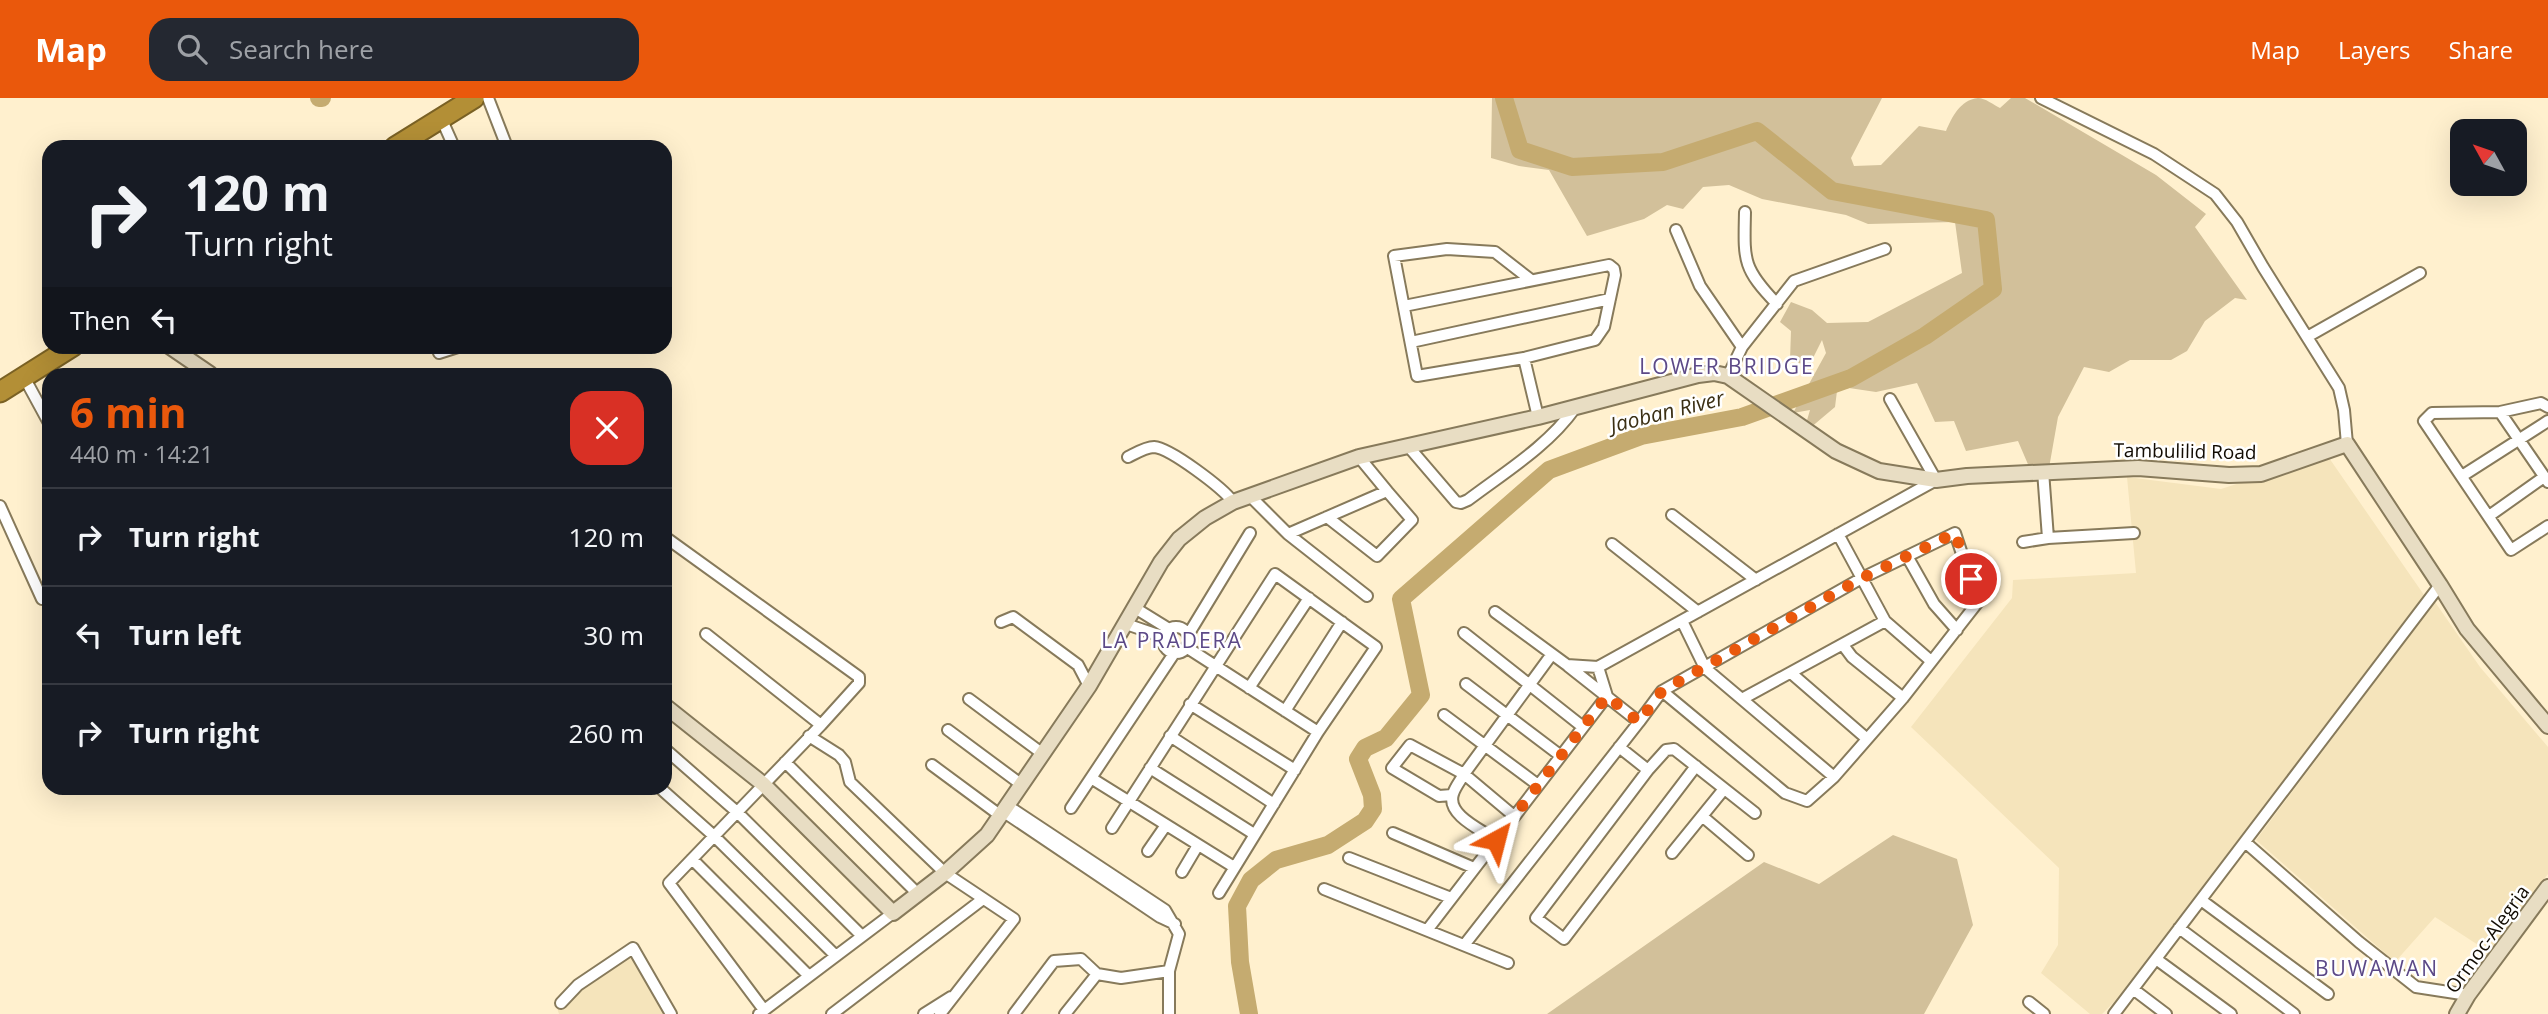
<!DOCTYPE html>
<meta charset="utf-8">
<style>
body{margin:0;font-family:"Open Sans",sans-serif;background:#242831;color:#f1f3f6;height:100vh;display:flex;flex-direction:column;font-size:26px;white-space:nowrap}
*{box-sizing:border-box;margin:0}
p{font-size:23px;color:#9ea1a6}
.icon{flex:none;width:38px;height:38px;fill:none;stroke:currentColor;stroke-width:2;stroke-linecap:round;stroke-linejoin:round}
.map{position:relative;flex:1;overflow:hidden}
.drawer{position:absolute;left:42px;top:270px;width:630px;height:427px;display:flex;flex-direction:column;background:#171b24;border-radius:21px;box-shadow:0 7px 28px #0002}
.drawer>*{flex:none}
.top-card{position:absolute;left:42px;top:42px;width:630px;height:214px;border-radius:21px;box-shadow:0 7px 28px #0002;background:#171b24;color:#f1f3f6;overflow:hidden}
.needle{width:46px;rotate:310deg}
.fabs{position:absolute;left:2450px;top:21px;display:grid;gap:14px}
.fabs a{display:grid;place-items:center;width:77px;height:77px;border-radius:14px;background:#171b24;box-shadow:0 7px 28px #0002;font-size:35px}
.pin{position:absolute;display:grid;place-items:center;width:60px;height:60px;color:#fff;margin:-30px;border:4px solid #fff;border-radius:50%;box-shadow:0 2px 7px #0007}
.me{position:absolute;width:77px;margin:-38px;rotate:38deg;stroke-linejoin:round;filter:drop-shadow(0 0 5px #0008)}
.turn{display:flex;align-items:center;gap:24px;height:147px;padding:0 28px;font-size:32px}
.turn .icon{width:91px;height:91px;stroke-width:2.5}
.turn b{display:block;font-size:49px;line-height:60px}
.then{display:flex;align-items:center;height:66px;padding:0 28px;background:#0003;gap:14px;font-size:26px}
.round{display:grid;place-items:center;flex:none;width:74px;height:74px;border-radius:21px;background:#242831}
.summary{display:flex;align-items:center;justify-content:space-between;height:119px;padding:0 28px}
h1{font-size:42px;font-weight:700;line-height:52px;color:#ea580c}
ul{padding:0;list-style:none}
li{display:flex;align-items:center;gap:21px;height:98px;padding:0 28px;border-top:2px solid #363941}
li div{flex:1}
li b{display:block;font-size:26px}
li em{font-style:normal}
header{display:flex;align-items:center;gap:42px;box-sizing:border-box;height:98px;padding:0 35px;background:#ea580c;color:#fff}
header strong{font-size:33px}
nav{display:flex;gap:38px;margin-inline-start:auto;font-size:24px}
.search{width:490px;height:63px;background:#242831;display:flex;align-items:center;gap:18px;box-sizing:border-box;padding:0 24px;border-radius:21px;color:#9ea1a6;font-size:26px}
.map>svg:first-child{display:block}
</style>
<header>
<strong>Map</strong>
<div class="search"><svg class="icon" aria-label="search" viewBox="0 0 24 24"><circle cx="10" cy="10" r="6"/><path d="M15 15l6 6"/></svg>Search here</div>
<nav><a>Map</a><a>Layers</a><a>Share</a></nav>
</header>
<div class="map">
<svg width="2548" height="916" viewBox="0 0 2548 916">
<rect width="100%" height="100%" fill="#fff0ce"/>
<!-- built -->
<path fill="#f5e4bb" d="M2327,357L2424,497L2115,903L2102,916H2090L2041,875L2058,847L2059,770L1911,629L2012,500L2013,482L2136,475L2127,379L2221,391Z
M2435,504L2480,569L2548,649V776L2489,854L2435,819L2395,864L2256,742Z
M631,857L665,916H559L557,910Z"/>
<!-- green -->
<path fill="#d2c09a" d="M1492,0H1882L1851,60L1854,68L1881,67L1919,28L1946,33C1952,19 1960,2 1978,0C1985,0 1994,7 2000,10L2011,0H2025L2156,77L2206,116L2195,129L2247,202L2235,200L2205,223L2187,253L2171,262H2130L2109,274L2084,269L2058,319L2049,370L2030,371L2018,343L1966,353L1954,323L1935,324L1917,285L1876,294L1849,290L1837,293L1835,309L1803,336L1810,312L1793,315L1826,255L1822,242L1809,268L1790,262L1791,233L1780,224L1791,204L1812,212L1827,225L1868,224L1962,175L1955,124L1868,126L1846,117L1762,101L1729,87L1703,89L1683,111L1667,107L1644,121L1587,138L1549,72L1519,68L1491,60Z
M1893,737L1957,761L1973,827L1924,916H1547L1764,764L1819,786Z"/>
<g fill="none" stroke-linecap="round" stroke-linejoin="round">
<!-- river -->
<path stroke="#c5ab70" stroke-width="18" d="M319,0H322
M1249,916L1240,864L1237,808L1251,782L1276,762L1328,747L1365,723L1373,711L1372,697L1358,661L1365,650L1386,640L1421,597L1401,501L1549,372L1641,338L1742,319L1851,280L1925,238L1993,191L1986,122L1832,93L1757,33L1663,64L1572,69L1520,52L1504,0"/>
<defs>
<path id="street" d="M488,0L507,49
M2041,0L2154,56L2215,96L2237,124L2263,169L2339,290L2344,312L2347,346
M441,20L454,49
M1745,114C1744,162 1742,170 1777,206
M1676,132L1700,188L1742,249L1728,278
M1404,208L1609,167L1614,171L1615,177L1604,229L1595,242L1524,260L1417,278L1394,158L1447,151L1495,154L1531,182
M2307,239L2420,175
M1411,244L1610,201
M1742,249L1794,183L1885,151
M439,255L461,248
M1524,260L1538,319
M24,279L49,325
M2548,309L2541,305L2500,314L2432,315L2424,323L2511,452L2548,428
M2500,314L2548,384
M1408,348L1456,404L1461,405L1468,402C1505,374 1548,348 1575,310
M1128,359C1136,355 1146,349 1154,349C1170,350 1223,390 1233,404
M2043,373L2048,440
M2462,378L2548,323
M1250,398L1288,436L1367,498
M0,408L42,501
M1672,417L1756,482
M2489,418L2544,379
M1327,419L1377,458L1412,422L1387,393
M1288,436L1387,393L1359,359
M1838,436L1885,523L1931,563
M665,439L859,579V585L821,627
M2023,444L2048,440L2134,435
M1612,446L1698,514
M1907,458L1934,506L1957,532
M1135,510L1169,531
M1495,514L1567,567L1598,569L1936,382L1890,301
M1682,523L1705,570L1834,679
M1001,524L1013,519L1078,567L1089,588
M1126,526L1164,539
M1163 542a13 13 0 1 1 26 0a13 13 0 1 1-26 0Z
M1464,535L1583,629
M706,536L821,627L669,785L764,912
M1188,537L1250,435
M1843,547L1852,559L1903,600
M1186,549L1318,634
M1791,575L1866,640
M1466,586L1561,658
M1249,590L1309,500
M969,601L1043,656
M1742,601L1885,523
M1190,606L1295,672
M1285,613L1342,524
M1444,617L1538,687
M1639,624L1662,593L1862,480L1955,435L1978,504L1903,600L1834,679L1807,703L1785,695L1662,593
M948,632L1022,687
M809,638L839,657L845,664L850,684L945,775L1014,821L940,916
M1170,638L1274,706
M1619,649L1648,672L1666,652L1674,651L1755,715
M665,651L737,714L862,838
M785,664L918,796
M932,667L1001,718
M1150,670L1254,736
M1648,672L1536,820L1564,841L1696,668
M1091,680L1234,769
M660,690L714,738L836,858
M1452,697L1439,698L1392,670L1410,647L1464,676L1514,718
M1008,708L1165,812L1179,836L1169,873V916
M1071,710L1175,554
M1004,714L1160,819L1175,826
M1702,718L1748,757
M1112,730L1275,476L1376,549L1318,634L1219,795
M1393,735L1474,770
M1496,742C1482,732 1446,717 1453,696C1455,689 1461,682 1464,676L1552,556
M2245,744L2359,844L2416,889L2468,897
M1148,753L1166,727
M1672,755L1724,691
M1349,760L1451,800
M692,761L809,878
M1182,774L1198,747
M1324,791L1508,865
M2201,802L2328,896
M2179,830L2294,916
M1428,831L1607,598L1598,569
M1465,846L1639,624L1568,568
M2156,861L2231,916
M2133,891L2166,916
M2029,904L2044,916
M561,905L578,887L633,850L671,916
M759,916L893,815
M832,916L983,801
M924,916L951,899
M1014,916L1054,863L1081,861L1097,876L1121,880L1169,873
M1065,916L1097,876
M2114,916L2440,487"/>
<path id="secondary" d="M169,248L210,276
M665,608L763,686L893,815L945,775L987,737L1089,588L1161,464L1179,441L1205,420L1233,404L1359,359L1538,319L1698,277L1714,275L1728,278L1836,353L1879,373L1936,382L1967,378L2138,370L2229,377L2261,376L2347,346L2440,487L2467,531L2548,628
M2457,916L2468,897L2548,789"/>
<path id="highway" d="M395,49L474,0
M0,294L73,248"/>
</defs>
<!-- street casing -->
<use href="#street" stroke="#877a5b" stroke-width="14"/>
<!-- secondary casing -->
<use href="#secondary" stroke="#877a5b" stroke-width="18"/>
<!-- highway casing -->
<use href="#highway" stroke="#7a6124" stroke-width="23"/>
<!-- street -->
<use href="#street" stroke="#fff" stroke-width="10"/>
<!-- secondary -->
<use href="#secondary" stroke="#e8ddc3" stroke-width="14"/>
<!-- highway -->
<use href="#highway" stroke="#b38f36" stroke-width="19"/>
</g>
<g fill="none" stroke-linecap="round" stroke-linejoin="round">
<!-- route -->
<path stroke="#ea580c" stroke-width="12" stroke-dasharray="0 21.6" d="M1496,742L1607,598L1639,624L1662,593L1862,480L1955,435L1971,481"/>
</g>
<g text-anchor="middle" dominant-baseline="central" stroke-width="5" stroke-linejoin="round" paint-order="stroke">
<!-- street labels -->
<g font-size="19" fill="#110b02" stroke="#fff">
<text transform="translate(2185 353) rotate(1)">Tambulilid Road</text>
<text transform="translate(2487 841) rotate(-54)">Ormoc-Alegria</text>
</g>
<!-- neighbourhood labels -->
<g font-size="21" letter-spacing="2" fill="#5c4987" stroke="#fff">
<text x="1727" y="268">LOWER BRIDGE</text>
<text x="1172" y="542">LA PRADERA</text>
<text x="2377" y="870">BUWAWAN</text>
</g>
<!-- water labels -->
<g font-size="21" font-style="italic" fill="#3b2f14" stroke="#fff">
<text transform="translate(1667 313) rotate(-14)">Jaoban River</text>
</g>
</g>
</svg>
<div class="fabs">
<a><svg class="needle" viewBox="-14 -14 28 28"><path d="M0-13l5 13h-10z" fill="#e53935"/><path d="M0 13l5-13h-10z" fill="#9ea1a6"/></svg></a>
</div>
<div class="pin" style="left:1971px;top:481px;background:#d93025"><svg class="icon" aria-label="arrive" viewBox="0 0 24 24"><path d="M6 21V4h12l-3 4 3 4H6"/></svg></div>
<svg class="me" style="left:1496px;top:742px" viewBox="-20 -20 40 40"><path d="M0-17L14 15 0 8-14 15z" fill="#ea580c" stroke="#fff" stroke-width="4"/></svg>
<div class="top-card">
<div class="turn"><svg class="icon" aria-label="right" viewBox="0 0 24 24"><path d="M7 20v-9h11M14 6l5 5-5 5"/></svg><div><b>120 m</b>Turn right</div></div>
<div class="then">Then<svg class="icon" aria-label="left" viewBox="0 0 24 24"><path d="M17 20v-9H6M10 6l-5 5 5 5"/></svg></div>
</div>
<section class="drawer">
<div class="summary"><div><h1>6 min</h1><p>440 m · 14:21</p></div><a class="round" style="background:#d93025;color:#fff"><svg class="icon" aria-label="close" viewBox="0 0 24 24"><path d="M6 6l12 12M18 6L6 18"/></svg></a></div>
<ul>
<li><svg class="icon" aria-label="right" viewBox="0 0 24 24"><path d="M7 20v-9h11M14 6l5 5-5 5"/></svg><div><b>Turn right</b></div><em>120 m</em></li>
<li><svg class="icon" aria-label="left" viewBox="0 0 24 24"><path d="M17 20v-9H6M10 6l-5 5 5 5"/></svg><div><b>Turn left</b></div><em>30 m</em></li>
<li><svg class="icon" aria-label="right" viewBox="0 0 24 24"><path d="M7 20v-9h11M14 6l5 5-5 5"/></svg><div><b>Turn right</b></div><em>260 m</em></li>
</ul>
</section>
</div>
